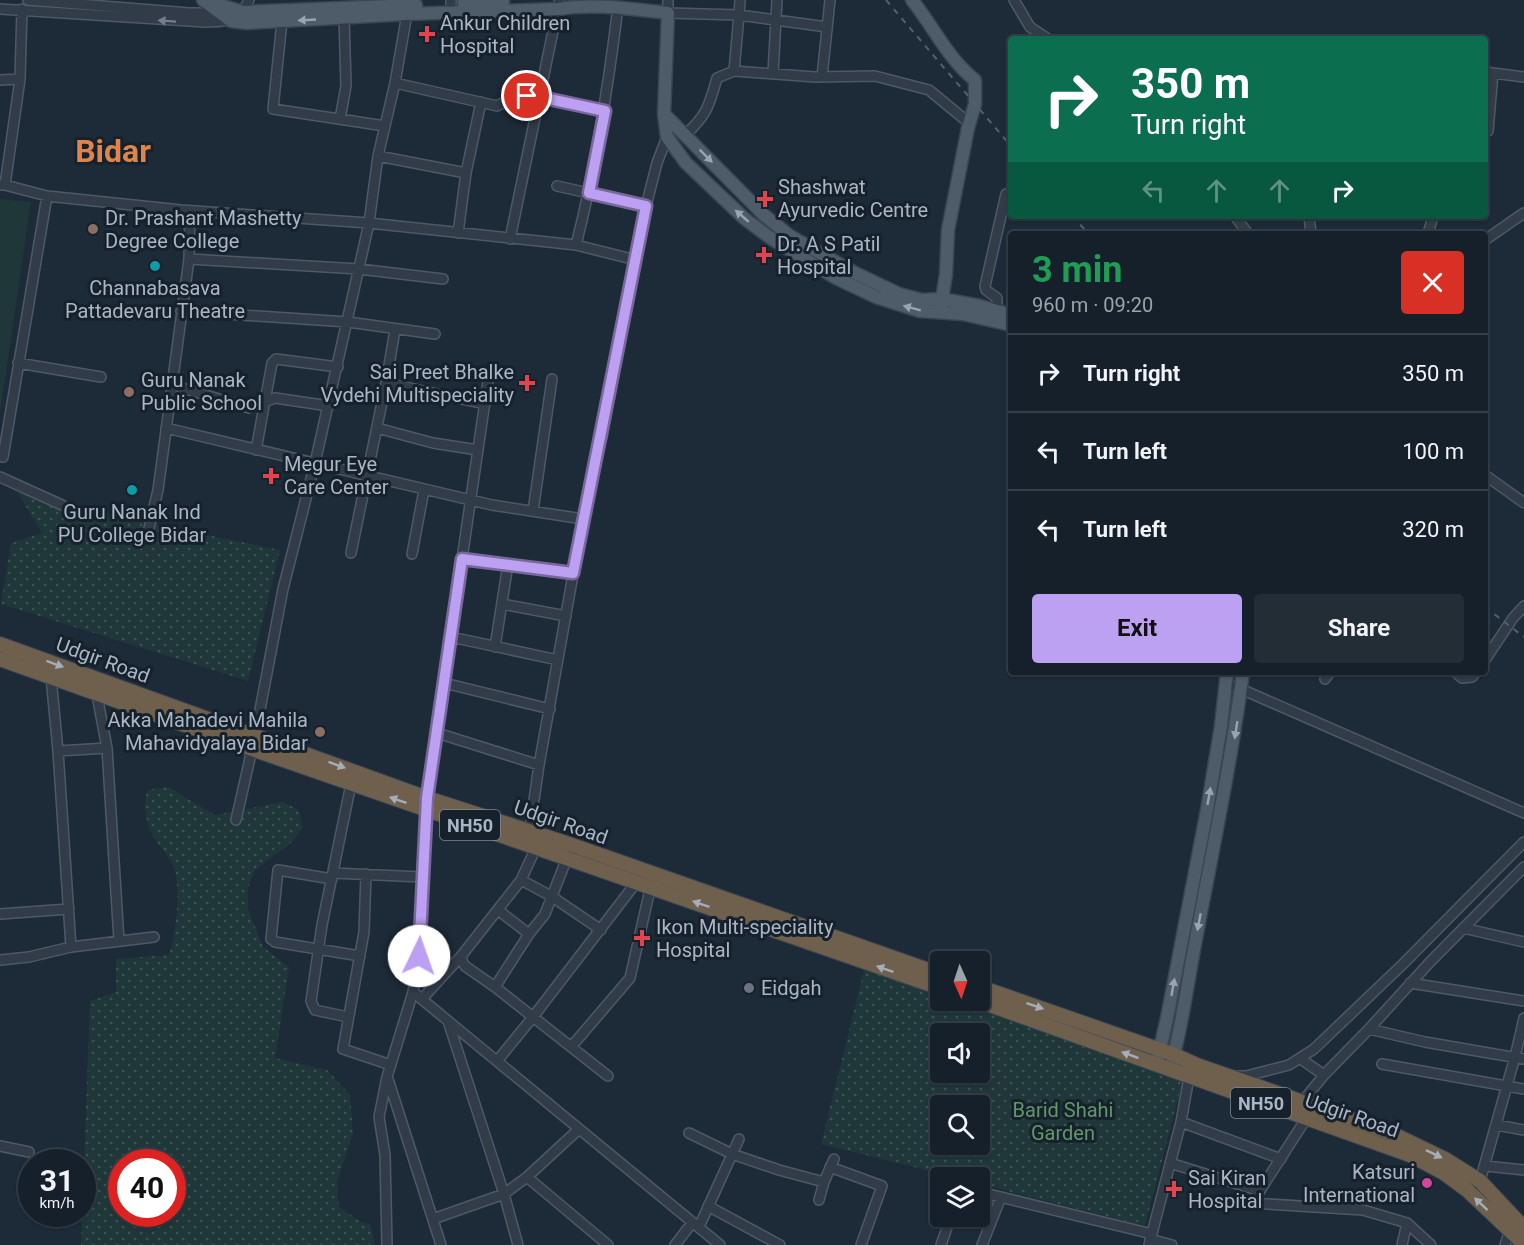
<!DOCTYPE html>
<meta charset="utf-8">
<style>
body{margin:0;font-family:Roboto,sans-serif;background:#232d36;color:#f1f3f6;height:100vh;display:flex;flex-direction:column;font-size:22px;white-space:nowrap}
*{box-sizing:border-box;margin:0}
p{font-size:20px;color:#9ea3a8}
.icon{flex:none;width:33px;height:33px;fill:none;stroke:currentColor;stroke-width:2;stroke-linecap:round;stroke-linejoin:round}
.map{position:relative;flex:1;overflow:hidden}
.panel{position:absolute;left:1008px;top:231px;width:480px;height:444px;display:flex;flex-direction:column;background:#16202a;border-radius:6px;box-shadow:0 2px 4px #0004,0 0 0 2px #353e47}
.panel>*{flex:none}
.hud{position:absolute;left:1008px;top:36px;width:480px;height:183px;border-radius:6px;box-shadow:0 2px 4px #0004,0 0 0 2px #353e47;background:#0b6e4f;color:#fff;overflow:hidden}
.needle{width:39px;rotate:177deg}
.tools{position:absolute;left:930px;top:951px;display:grid;gap:12px}
.tools a{display:grid;place-items:center;width:60px;height:60px;border-radius:6px;background:#16202a;box-shadow:0 2px 4px #0004,0 0 0 2px #353e47;font-size:30px}
.speed{position:absolute;left:18px;top:1149px;display:flex;gap:12px;font-size:30px;font-weight:700;text-align:center}
.speed>*{display:grid;place-content:center;width:78px;height:78px;border-radius:50%;background:#16202a;box-shadow:0 2px 4px #0004,0 0 0 2px #353e47;line-height:1}
.speed small{font-size:15px;font-weight:400}
.speed .limit{border:9px solid #d22;background:#fff;color:#111}
.pin{position:absolute;display:grid;place-items:center;width:51px;height:51px;color:#fff;margin:-26px;border:3px solid #fff;border-radius:50%;box-shadow:0 2px 6px #0007}
.me{position:absolute;width:66px;margin:-33px;rotate:3deg;stroke-linejoin:round;filter:drop-shadow(0 0 4px #0008)}
.turn{display:flex;align-items:center;gap:21px;height:126px;padding:0 24px;font-size:27px}
.turn .icon{width:78px;height:78px;stroke-width:2.5}
.turn b{display:block;font-size:42px;line-height:51px}
.lanes{display:flex;align-items:center;height:57px;padding:0 24px;background:#0003;justify-content:center;gap:30px;direction:ltr}
.lanes .off{opacity:.35}
.round{display:grid;place-items:center;flex:none;width:63px;height:63px;border-radius:6px;background:#232d36}
.headline{display:flex;align-items:center;justify-content:space-between;height:102px;padding:0 24px}
h1{font-size:36px;font-weight:700;line-height:45px;color:#1e9e55}
.primary-button{display:flex;gap:12px;margin-top:auto;padding:12px 24px}
.primary-button a{flex:1;height:69px;border-radius:6px;background:#bca0f2;color:#111;font-size:24px;font-weight:700;line-height:69px;text-align:center}
.primary-button a+a{background:#232d36;color:#f1f3f6}
ul{padding:0;list-style:none}
li{display:flex;align-items:center;gap:18px;height:78px;padding:0 24px;border-top:2px solid #353e47}
li div{flex:1}
li b{display:block;font-size:22px}
li em{font-style:normal}
.map>svg:first-child{display:block}
</style>
<div class="map">
<svg width="1524" height="1245" viewBox="0 0 1524 1245">
<defs>
<pattern id="green-dots" width="8" height="8" patternUnits="userSpaceOnUse" patternTransform="scale(1.5)"><rect width="8" height="8" fill="#1f3739"/><path d="M2 2h.1M6 6h.1" fill="none" stroke="#3d5254" stroke-width="1.8" stroke-linecap="round"/></pattern>
</defs>
<rect width="100%" height="100%" fill="#1d2a38"/>
<!-- green -->
<path fill="url(#green-dots)" fill-rule="evenodd" d="M14,487L144,522L280,550L248,681L1,604L11,543L42,533Z
M168,787L215,815L283,802L299,810L303,828L289,845L255,870L248,887V909L263,947L289,967L275,1058L327,1070L350,1095L353,1133L337,1182L339,1207L361,1222L370,1224L375,1245H81L90,1001L116,992V959L169,955C176,934 182,886 173,865C170,858 164,852 160,846C146,828 143,812 147,790ZM122,1162H172V1214H122Z
M864,970L940,995V1000L956,1001L1184,1076L1145,1226L980,1184V1178L955,1177L821,1144ZM940,1034H980V1072H940ZM940,1106H980V1144H940Z"/>
<!-- pitch -->
<path fill="#1f3739" d="M0,199L31,202L0,414Z"/>
<g fill="none" stroke-linecap="round" stroke-linejoin="round">
<defs>
<path id="minor" d="M28,0L189,13H223
M451,0V4
M668,0V13L739,15L740,0
M1014,0L1030,27L1048,39
M0,9L205,22C228,21 238,23 249,0
M282,21L273,109L385,126
M734,71L739,15L827,27
M1485,72L1524,77
M773,74L777,0
M822,77L830,0
M0,80L20,79
M395,83L497,106L515,96L540,97L605,111
M340,119L346,86L344,17
M1488,131L1493,73
M685,135C707,115 709,106 717,78L734,71L815,77L875,76L929,90L969,123
M378,156L466,173L458,233
M466,173L481,102
M0,185H5L20,79L22,9
M5,185L47,196L181,210L369,223L576,245C596,167 608,88 618,7
M557,186L646,206
M1235,216L1248,234
M1309,216L1311,234
M1428,234L1433,216
M510,239L559,2
M1485,240L1524,213
M576,245L636,260
M189,259L359,269L443,279
M997,310V298L986,290L985,286L1006,194
M181,311L348,322L435,334
M18,363L101,377
M386,383L485,404
M172,385L249,408L275,398L329,406
M166,428L492,505L583,519
M377,428L433,443L478,450
M256,450L272,363L276,359L338,367
M3,457L47,196
M1485,475L1524,503
M0,477L62,505
M533,511L552,379
M148,533L158,490L169,408L189,259L190,211
M351,553L386,383L395,330
M412,554L424,490
M462,559L573,573
M502,604L566,616
M451,637L558,660
M495,647L508,564
M1485,660L1513,618L1524,606
M1455,672L1462,678L1472,677L1476,672
M51,677L58,751L107,748
M1325,679L1330,672
M444,683L550,709
M1226,684L1241,689L1524,813
M96,690L107,748L119,941
M437,733L539,765
M58,751L71,947
M236,820L255,736L283,589L315,463L369,223L378,156L395,83L408,8
M529,835L539,765L583,519L602,437L646,206L657,163L667,137
M567,858L545,914L529,934L495,987L608,1076
M333,873L422,877
M366,874L364,932L343,1049L391,1065
M332,879L278,870L271,939L275,942L360,956
M521,880L551,896L601,930
M498,910L529,934
M0,914L69,909
M1463,928L1524,942
M462,955V961L465,966L495,987
M0,960L29,957L71,947L154,937
M1410,983L1524,1001
M413,992L720,1245
M422,999L462,955L521,880L538,843
M348,1017L315,1010L311,1001L322,925L351,784
M448,1021L504,1194L518,1245
M1369,1029L1425,1042L1524,1059
M571,1047L630,978L651,885
M1301,1059L1324,1075L1369,1029L1430,962L1524,867
M497,1061L533,1017L645,871
M1382,1064L1524,1089
M1238,1076H1246L1289,1065L1314,1049L1402,965L1524,842
M388,1079L441,1245
M1302,1102L1324,1075
M1310,1116L1302,1125L1252,1203L1363,1210L1407,1223L1431,1245
M1181,1122L1281,1159
M1497,1125L1524,1130
M579,1129L527,1177L608,1245
M689,1133L732,1154L779,1170L824,1182
M0,1146L29,1152
M1170,1163L1260,1191
M1486,1166L1524,1170
M830,1167L882,1186L861,1245
M1480,1181L1515,1057L1524,1018
M980,1192L1152,1234
M819,1200L824,1182L834,1159
M708,1206L780,1245
M433,1219L504,1194L527,1177
M699,1227L739,1139
M1150,1239L1172,1245
M387,1245L385,1155L379,1117L387,1077L413,992L419,956L427,798L488,381
M675,1245L692,1223
M941,1245L951,1216
M982,1245L1001,1197
M1149,1245L1181,1122L1189,1077
M1402,1245L1407,1223
M1505,1245L1511,1227"/>
<path id="major" d="M203,0L231,21L247,23L407,14L558,9C595,3 631,9 668,13L664,114L667,137L686,163L745,219L772,239L836,278L876,297L920,311L963,314L1011,325
M912,0C933,26 948,59 975,80V104L968,128L948,230L946,274L941,306
M210,2L243,12L416,5
M464,3L503,2
M664,114L764,215L790,236L855,273L899,294L922,300L942,299L980,306L1011,315
M1158,1058L1167,1018L1207,810L1221,726L1227,672
M1170,1070C1182,1028 1187,986 1195,944C1212,853 1231,763 1243,672"/>
<path id="highway" d="M0,644L427,798L572,845L940,974
M0,659L252,749L940,988
M980,987L1175,1055L1197,1065L1391,1133L1445,1159L1480,1181L1524,1228
M976,1000L1410,1155L1444,1173L1467,1190L1524,1244"/>
</defs>
<!-- minor casing -->
<use href="#minor" stroke="#4e5967" stroke-width="12"/>
<!-- major casing -->
<use href="#major" stroke="#3a4552" stroke-width="15"/>
<!-- highway casing -->
<use href="#highway" stroke="#3b4652" stroke-width="16"/>
<!-- minor -->
<use href="#minor" stroke="#313c48" stroke-width="9"/>
<!-- major -->
<use href="#major" stroke="#4e5b69" stroke-width="12"/>
<!-- highway -->
<use href="#highway" stroke="#6f604d" stroke-width="14"/>
<!-- rail -->
<path stroke="#526070" stroke-width="2" stroke-dasharray="6 6" stroke-linecap="butt" d="M886,0L1011,146
M1072,216L1089,234
M1485,607L1524,637"/>
</g>
<!-- one-way arrows -->
<defs><path id="oneway-solid" d="M-6-.8H1V-3.2L6.5 0L1 3.2V.8H-6Z" transform="scale(1.5)"/></defs>
<g fill="#98a4b3">
<use href="#oneway-solid" transform="translate(307 20) rotate(177)"/>
<use href="#oneway-solid" transform="translate(706 156) rotate(45)"/>
<use href="#oneway-solid" transform="translate(742 216) rotate(-139)"/>
<use href="#oneway-solid" transform="translate(912 308) rotate(-165)"/>
<use href="#oneway-solid" transform="translate(1236 730) rotate(99)"/>
<use href="#oneway-solid" transform="translate(1209 796) rotate(-80)"/>
<use href="#oneway-solid" transform="translate(1199 922) rotate(101)"/>
<use href="#oneway-solid" transform="translate(1173 987) rotate(-80)"/>
</g>
<use fill="#747f8d" href="#oneway-solid" transform="translate(167 21) rotate(-176)"/>
<g fill="#a4adba">
<use href="#oneway-solid" transform="translate(55 664) rotate(20)"/>
<use href="#oneway-solid" transform="translate(337 765) rotate(20)"/>
<use href="#oneway-solid" transform="translate(398 800) rotate(-161)"/>
<use href="#oneway-solid" transform="translate(701 904) rotate(-161)"/>
<use href="#oneway-solid" transform="translate(885 969) rotate(-161)"/>
<use href="#oneway-solid" transform="translate(1035 1006) rotate(19)"/>
<use href="#oneway-solid" transform="translate(1130 1055) rotate(-160)"/>
<use href="#oneway-solid" transform="translate(1434 1154) rotate(26)"/>
<use href="#oneway-solid" transform="translate(1481 1204) rotate(-137)"/>
</g>
<g fill="none" stroke-linecap="round" stroke-linejoin="round">
<defs>
<path id="route" d="M419,956L427,798L462,559L573,573L646,206L589,193L605,111L540,97L527,96"/>
</defs>
<!-- route casing -->
<use href="#route" stroke="#7a689d" stroke-width="15"/>
<!-- route -->
<use href="#route" stroke="#bca0f2" stroke-width="10"/>
</g>
<!-- markers -->
<g fill="#e0444e" stroke="#16212c" stroke-width="2">
<path d="M424 25h6v6h6v6h-6v6h-6v-6h-6v-6h6z"/>
<path d="M762 190h6v6h6v6h-6v6h-6v-6h-6v-6h6z"/>
<path d="M761 246h6v6h6v6h-6v6h-6v-6h-6v-6h6z"/>
<path d="M524 374h6v6h6v6h-6v6h-6v-6h-6v-6h6z"/>
<path d="M268 467h6v6h6v6h-6v6h-6v-6h-6v-6h6z"/>
<path d="M639 929h6v6h6v6h-6v6h-6v-6h-6v-6h6z"/>
<path d="M1171 1180h6v6h6v6h-6v6h-6v-6h-6v-6h6z"/>
</g>
<g fill="#8d6e63" stroke="#16212c" stroke-width="2">
<circle cx="93" cy="229" r="6"/>
<circle cx="129" cy="392" r="6"/>
<circle cx="320" cy="732" r="6"/>
</g>
<g fill="#0f9aa8" stroke="#16212c" stroke-width="2">
<circle cx="155" cy="266" r="6"/>
<circle cx="132" cy="490" r="6"/>
</g>
<circle fill="#6b7280" stroke="#16212c" stroke-width="2" cx="749" cy="988" r="6"/>
<circle fill="#d1479c" stroke="#16212c" stroke-width="2" cx="1427" cy="1183" r="6"/>
<g text-anchor="middle" dominant-baseline="central" stroke-width="6" stroke-linejoin="round" paint-order="stroke">
<!-- shield labels -->
<g fill="#16212c" stroke="#7e8998" stroke-width="1.5">
<rect x="440" y="810" width="60" height="30" rx="4.5"/>
<rect x="1231" y="1088" width="60" height="30" rx="4.5"/>
</g>
<g font-size="18" font-weight="bold" fill="#aab6c6">
<text x="470" y="825">NH50</text>
<text x="1261" y="1103">NH50</text>
</g>
<!-- poi labels -->
<g font-size="20" fill="#aab6c6" stroke="#16212c" text-anchor="start">
<text x="440" y="23">Ankur Children<tspan x="440" dy="23">Hospital</tspan></text>
<text x="778" y="187">Shashwat<tspan x="778" dy="23">Ayurvedic Centre</tspan></text>
<text x="105" y="218">Dr. Prashant Mashetty<tspan x="105" dy="23">Degree College</tspan></text>
<text x="777" y="244">Dr. A S Patil<tspan x="777" dy="23">Hospital</tspan></text>
<text x="155" y="288" text-anchor="middle">Channabasava<tspan x="155" dy="23">Pattadevaru Theatre</tspan></text>
<text x="514" y="372" text-anchor="end">Sai Preet Bhalke<tspan x="514" dy="23">Vydehi Multispeciality</tspan></text>
<text x="141" y="380">Guru Nanak<tspan x="141" dy="23">Public School</tspan></text>
<text x="284" y="464">Megur Eye<tspan x="284" dy="23">Care Center</tspan></text>
<text x="132" y="512" text-anchor="middle">Guru Nanak Ind<tspan x="132" dy="23">PU College Bidar</tspan></text>
<text x="308" y="720" text-anchor="end">Akka Mahadevi Mahila<tspan x="308" dy="23">Mahavidyalaya Bidar</tspan></text>
<text x="656" y="927">Ikon Multi-speciality<tspan x="656" dy="23">Hospital</tspan></text>
<text x="761" y="988">Eidgah</text>
<text x="1415" y="1172" text-anchor="end">Katsuri<tspan x="1415" dy="23">International</tspan></text>
<text x="1188" y="1178">Sai Kiran<tspan x="1188" dy="23">Hospital</tspan></text>
</g>
<!-- street labels -->
<g font-size="20" fill="#aab6c6" stroke="#16212c">
<text transform="translate(103 660) rotate(20)">Udgir Road</text>
<text transform="translate(561 822) rotate(19)">Udgir Road</text>
<text transform="translate(1352 1115) rotate(19)">Udgir Road</text>
</g>
<!-- park labels -->
<g font-size="20" fill="#60986a" stroke="#16212c">
<text x="1063" y="1110">Barid Shahi<tspan x="1063" dy="23">Garden</tspan></text>
</g>
<!-- town labels -->
<g font-size="32" font-weight="bold" fill="#de844d" stroke="#16212c">
<text x="113" y="151">Bidar</text>
</g>
</g>
</svg>
<div class="tools">
<a><svg class="needle" viewBox="-14 -14 28 28"><path d="M0-13l5 13h-10z" fill="#e53935"/><path d="M0 13l5-13h-10z" fill="#9ea3a8"/></svg></a>
<a><svg class="icon" aria-label="sound" viewBox="0 0 24 24"><path d="M4 9h4l5-4v14l-5-4H4zM17 9q2 3 0 6"/></svg></a>
<a><svg class="icon" aria-label="search" viewBox="0 0 24 24"><circle cx="10" cy="10" r="6"/><path d="M15 15l6 6"/></svg></a>
<a><svg class="icon" aria-label="layers" viewBox="0 0 24 24"><path d="M12 4l9 5-9 5-9-5zM3 14l9 5 9-5"/></svg></a>
</div>
<div class="speed"><div>31<small>km/h</small></div><div class="limit">40</div></div>
<div class="pin" style="left:527px;top:96px;background:#d93025"><svg class="icon" aria-label="arrive" viewBox="0 0 24 24"><path d="M6 21V4h12l-3 4 3 4H6"/></svg></div>
<svg class="me" style="left:419px;top:956px" viewBox="-20 -20 40 40"><circle r="19" fill="#fff"/><path d="M0-13L10 11 0 6-10 11z" fill="#bca0f2"/></svg>
<div class="hud">
<div class="turn"><svg class="icon" aria-label="right" viewBox="0 0 24 24"><path d="M7 20v-9h11M14 6l5 5-5 5"/></svg><div><b>350 m</b>Turn right</div></div>
<div class="lanes"><svg class="icon off" aria-label="left" viewBox="0 0 24 24"><path d="M17 20v-9H6M10 6l-5 5 5 5"/></svg><svg class="icon off" aria-label="ahead" viewBox="0 0 24 24"><path d="M12 20V5M6 11l6-6 6 6"/></svg><svg class="icon off" aria-label="ahead" viewBox="0 0 24 24"><path d="M12 20V5M6 11l6-6 6 6"/></svg><svg class="icon" aria-label="right" viewBox="0 0 24 24"><path d="M7 20v-9h11M14 6l5 5-5 5"/></svg></div>
</div>
<section class="panel">
<div class="headline"><div><h1>3 min</h1><p>960 m · 09:20</p></div><a class="round" style="background:#d93025;color:#fff"><svg class="icon" aria-label="close" viewBox="0 0 24 24"><path d="M6 6l12 12M18 6L6 18"/></svg></a></div>
<ul>
<li><svg class="icon" aria-label="right" viewBox="0 0 24 24"><path d="M7 20v-9h11M14 6l5 5-5 5"/></svg><div><b>Turn right</b></div><em>350 m</em></li>
<li><svg class="icon" aria-label="left" viewBox="0 0 24 24"><path d="M17 20v-9H6M10 6l-5 5 5 5"/></svg><div><b>Turn left</b></div><em>100 m</em></li>
<li><svg class="icon" aria-label="left" viewBox="0 0 24 24"><path d="M17 20v-9H6M10 6l-5 5 5 5"/></svg><div><b>Turn left</b></div><em>320 m</em></li>
</ul>
<div class="primary-button"><a>Exit</a><a>Share</a></div>
</section>
</div>
